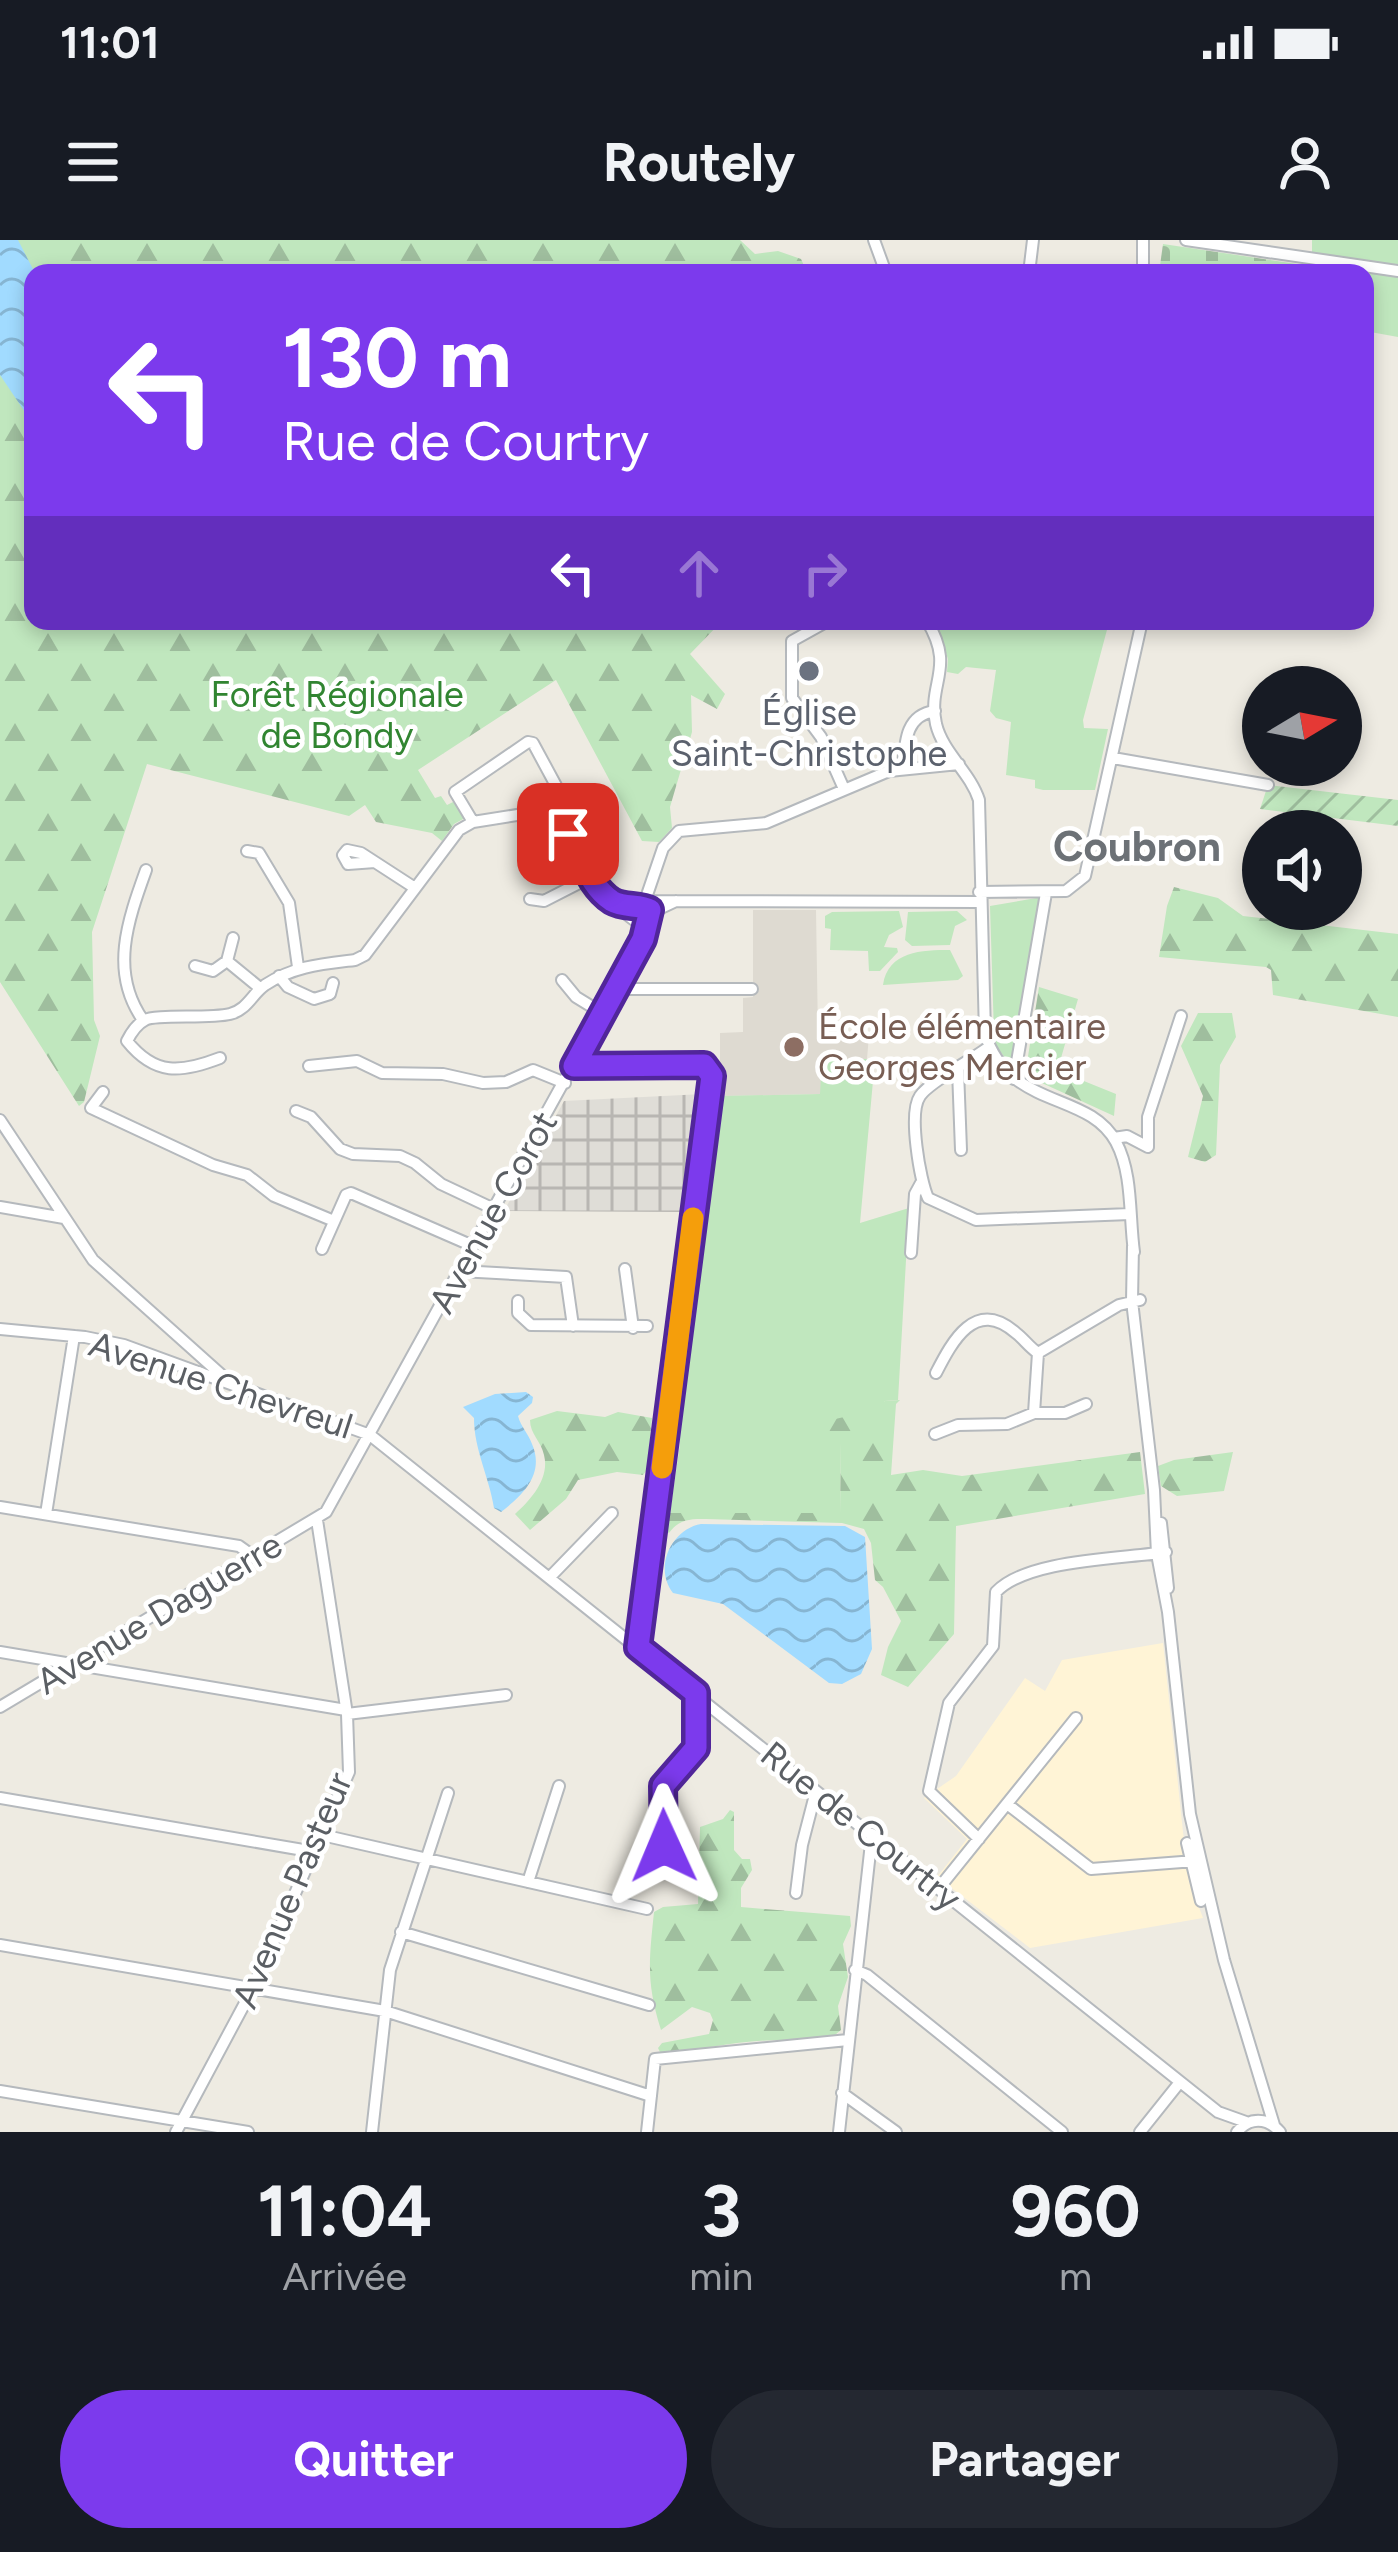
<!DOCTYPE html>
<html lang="fr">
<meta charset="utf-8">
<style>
body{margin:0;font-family:Figtree,sans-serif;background:#242831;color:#f1f3f6;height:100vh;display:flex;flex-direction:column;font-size:45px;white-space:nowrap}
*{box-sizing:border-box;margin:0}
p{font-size:39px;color:#9ea1a6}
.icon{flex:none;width:66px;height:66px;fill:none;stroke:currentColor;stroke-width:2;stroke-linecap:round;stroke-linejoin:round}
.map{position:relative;height:1892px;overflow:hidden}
.details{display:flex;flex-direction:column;background:#171b24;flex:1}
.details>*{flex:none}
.hud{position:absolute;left:24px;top:24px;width:1350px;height:366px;border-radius:24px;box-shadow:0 6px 18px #0003;background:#7c3aed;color:#fff;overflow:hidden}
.needle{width:78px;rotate:80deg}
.fabs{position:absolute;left:1242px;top:426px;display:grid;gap:24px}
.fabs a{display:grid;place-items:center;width:120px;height:120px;border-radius:50%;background:#171b24;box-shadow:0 6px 18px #0003;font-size:60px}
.pin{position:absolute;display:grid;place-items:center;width:102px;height:102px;color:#fff;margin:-51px;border-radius:24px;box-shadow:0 6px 18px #0006}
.me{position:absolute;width:132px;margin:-66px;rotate:359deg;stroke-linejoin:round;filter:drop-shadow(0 0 9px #0008)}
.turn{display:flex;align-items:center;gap:42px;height:252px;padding:0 60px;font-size:54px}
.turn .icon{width:156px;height:156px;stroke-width:2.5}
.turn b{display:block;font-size:84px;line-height:102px}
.lanes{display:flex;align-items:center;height:114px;padding:0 60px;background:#0003;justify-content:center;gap:60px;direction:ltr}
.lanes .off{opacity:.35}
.eta{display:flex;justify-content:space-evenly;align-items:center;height:204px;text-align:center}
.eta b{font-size:72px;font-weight:700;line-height:84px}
.cta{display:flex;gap:24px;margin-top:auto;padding:24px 60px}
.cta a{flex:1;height:138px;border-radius:72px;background:#7c3aed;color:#fff;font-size:48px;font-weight:700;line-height:138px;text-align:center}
.cta a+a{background:#242831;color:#f1f3f6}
.status{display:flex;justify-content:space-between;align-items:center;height:84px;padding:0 60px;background:#171b24;direction:ltr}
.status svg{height:33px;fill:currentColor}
header{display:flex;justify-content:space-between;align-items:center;height:156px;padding:0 60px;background:#171b24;font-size:54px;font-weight:700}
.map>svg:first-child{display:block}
</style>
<div class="status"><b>11:01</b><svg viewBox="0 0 49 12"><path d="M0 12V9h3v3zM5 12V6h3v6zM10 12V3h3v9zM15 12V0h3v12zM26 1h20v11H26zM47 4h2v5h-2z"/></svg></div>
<header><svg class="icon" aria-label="menu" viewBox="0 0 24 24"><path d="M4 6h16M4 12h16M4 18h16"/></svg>Routely<svg class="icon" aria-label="person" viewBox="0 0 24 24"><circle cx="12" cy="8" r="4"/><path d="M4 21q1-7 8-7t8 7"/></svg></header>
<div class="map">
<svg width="1398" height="1892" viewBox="0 0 1398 1892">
<defs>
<pattern id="industrial-grid" width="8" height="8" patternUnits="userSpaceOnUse" patternTransform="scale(3)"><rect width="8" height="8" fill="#dfddd7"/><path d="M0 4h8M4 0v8" fill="none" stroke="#b8b6b2"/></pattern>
<pattern id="forest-firs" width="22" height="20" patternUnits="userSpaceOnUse" patternTransform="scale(3)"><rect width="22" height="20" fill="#c0e7be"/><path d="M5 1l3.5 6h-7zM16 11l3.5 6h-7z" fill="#9fbe9e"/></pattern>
<pattern id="cemetery-stones" width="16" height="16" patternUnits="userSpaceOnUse" patternTransform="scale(3)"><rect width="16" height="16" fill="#c0e7be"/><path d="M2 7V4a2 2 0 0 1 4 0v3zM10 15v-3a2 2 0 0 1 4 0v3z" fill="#9fbe9e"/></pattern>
<pattern id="garden-furrows" width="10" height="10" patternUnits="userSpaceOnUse" patternTransform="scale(3)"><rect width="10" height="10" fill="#c0e7be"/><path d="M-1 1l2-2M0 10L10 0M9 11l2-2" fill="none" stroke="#9fbe9e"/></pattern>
<pattern id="water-waves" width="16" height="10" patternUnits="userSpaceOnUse" patternTransform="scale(3)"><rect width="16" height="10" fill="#a1dbff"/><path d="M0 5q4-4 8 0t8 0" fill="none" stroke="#86b5d2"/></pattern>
</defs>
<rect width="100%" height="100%" fill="#eeebe2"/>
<!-- commercial -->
<path fill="#fff4d6" d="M1163,1403L1184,1601L1189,1641L1203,1678L1030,1708L937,1637L967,1599L924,1558L956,1536L1025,1438L1045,1451L1062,1420Z"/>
<!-- industrial -->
<path fill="url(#industrial-grid)" d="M703,854L688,972L504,971L564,861Z"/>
<!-- education -->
<path fill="#dedad1" d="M753,670H816L818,795H869L867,819H822L821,854L720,856L723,826L720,825V793L743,792V758L753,757Z"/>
<!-- green -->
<path fill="#c0e7be" d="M1312,0H1398V97L1365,91V33H1319L1326,16L1312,12Z
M941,381H1075L1108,386L1083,480L1084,488L1108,489L1095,550H1043L1035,548V540L1006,535L1011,482L996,478L990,471L996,430L966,427L958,434L947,432L948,419L936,383Z
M1042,657L1012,827L996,806L994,794L990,666Z
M899,671L903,687L889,695L884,707L897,708L898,712L880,731H869L868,711L830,710L831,689L825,688V676L832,672Z
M957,671L967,680L955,686L950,705L912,706L905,700L908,672Z
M950,710L963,736L958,740L883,745C888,711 922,710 950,710Z
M822,819H867L873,841L860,983L909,968L898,1160L885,1161L841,1203L840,1273H670L680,1204L678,1175L720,856L820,854Z"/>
<!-- forest -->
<path fill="url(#forest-firs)" d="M0,0H740L755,14L778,11L801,19L806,30L768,33H33V381H722L690,414L725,454L717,469L691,455L692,492L670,567L672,588L659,602L642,601L556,440L418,530L435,558L441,556L447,565L453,562L465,578L454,584L442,601L432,593L376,582L365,565L349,576L147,524L92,692L94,780L100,796L84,862L79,866L0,742Z
M1174,647L1218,658L1243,676L1398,694V777L1273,755L1271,730L1266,727L1159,717L1167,666Z
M1039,747L1078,759L1059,825L1069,835L1116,854L1114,876L1031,838L1026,829Z
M1198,773H1232L1236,797L1220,825L1216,915L1205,922L1188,917L1203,856L1181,806Z
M900,1160L896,1164L891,1235L923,1230L962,1236L1140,1212L1145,1254L956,1286L954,1394L908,1447L881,1435L888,1407L901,1381L883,1347L875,1340L871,1303L864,1289L842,1283L706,1279C690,1279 679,1279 669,1293L664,1290L667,1273H840L841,1204L820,1200L818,1191L822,1182L853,1175L869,1176V1170L885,1161Z
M557,1171L605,1177L618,1172L652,1178L647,1230L643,1235L617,1232L578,1240L566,1259L530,1290L515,1274C531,1260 550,1238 544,1215C541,1201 530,1194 530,1180Z
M1233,1212L1224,1251L1177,1256L1161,1246L1158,1226L1174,1220Z
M730,1570L734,1572V1610L742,1619H750L752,1630L741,1648V1667L850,1676L851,1686L843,1704L848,1737L838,1766L841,1790L830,1799C818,1795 814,1802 802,1801C756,1797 711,1807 662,1816L658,1808L662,1803L709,1794L713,1780L710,1773L692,1767L661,1790C646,1742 649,1721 654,1672L663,1667L698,1664L700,1587L723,1579Z"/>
<!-- cemetery -->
<path fill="url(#cemetery-stones)" d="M1163,4L1311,26L1310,33H1159Z"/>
<!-- garden -->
<path fill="url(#garden-furrows)" d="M1268,545L1398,560V586L1260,569Z"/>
<!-- water -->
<path fill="url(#water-waves)" d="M0,0H18L35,33L33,184L0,135Z
M526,1152L533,1157L532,1163L518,1176C521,1187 528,1193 532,1204C545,1234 523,1255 501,1272L494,1268C489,1236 474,1210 474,1178L463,1167L495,1154Z
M701,1284L845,1286L865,1297L872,1409L861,1434L842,1444L829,1443L723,1364L673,1353C653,1327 672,1289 701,1284Z"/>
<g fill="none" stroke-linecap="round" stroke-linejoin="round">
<defs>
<path id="minor" d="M874,0L886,33
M1186,0L1398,31
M1029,33L1033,0
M1143,33V0
M828,381L792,401V458L821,497L844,549
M927,381C956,429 927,442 936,484C943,513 970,532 979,560L985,794C1010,871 1088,850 1116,902C1133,934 1129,976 1134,1012
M1113,518L1268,545
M903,529C905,503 905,475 935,471
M473,582L455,552L528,502L533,503L567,566L569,594
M247,611L259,613L289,663L298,727
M375,622L348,624L343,615L347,610L361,613L415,648
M979,652L1066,651L1085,636L1142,381
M530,659L544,661L589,638
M650,664L647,655L663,608L679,591L766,583L889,531L959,524
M630,713L648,661L979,662
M227,721L260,748
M195,726L213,731L227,721L233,698
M279,736L288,747L314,759L330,754L333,743
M562,740L576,757L602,773
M614,749H752
M143,780C109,732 128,680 146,630
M989,807C973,819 929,842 920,856C908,873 920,940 928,958L976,980L1130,974
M220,818C181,833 155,836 127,801C131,793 137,784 145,780C155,774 210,779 230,774C247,770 252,754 265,745C294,726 322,724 355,720L365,715L459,590L473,582L536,572C573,588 570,608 589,637C601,654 622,671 638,683
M309,826L357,821L382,833L443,834L483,843L506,842L533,830L565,843
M574,826L704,825L712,836L638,1407
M958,830L961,910
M1014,839L1046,653
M103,852L91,868L213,925L247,935L274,956L334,981
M296,871L311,877L340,909L353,914L400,916L415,923L441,944L494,969
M0,880L93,1020L226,1139
M1114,898L1127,896L1148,907V877L1181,776
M0,967L64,978
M1133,1006L1132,1061L1154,1250L1157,1314L1168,1372L1190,1574L1224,1720L1274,1885
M322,1009L346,955L351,953L473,1006
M911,1013L915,954L921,943
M625,1029L633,1088
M460,1031L566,1037L573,1086
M518,1061V1073L531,1085L647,1086
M0,1089L85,1097L124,1105L370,1195L1218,1872L1246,1882
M1038,1113L1119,1065L1140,1060
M936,1133C952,1102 975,1057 1016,1093C1024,1099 1029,1107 1038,1113
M1034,1173L1038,1113
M935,1194L958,1185L1007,1184L1034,1173H1065L1086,1164
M0,1267L239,1306L253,1316
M46,1274L74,1096
M1161,1283L1168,1348
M550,1337L612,1273
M0,1412L346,1470
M0,1467L326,1272L659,669L676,661
M347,1474L506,1455
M0,1558L315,1612
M1007,1564L1091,1629L1195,1621
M322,1595L647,1669
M979,1599L929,1551L949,1463L993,1406L996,1352C1027,1319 1121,1319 1166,1312
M1187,1603L1201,1661
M679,1614L665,1606L663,1546L696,1508V1454
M528,1642L559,1546
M939,1648L1076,1478
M796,1653L802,1605L816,1551
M401,1692L649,1765
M0,1705L385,1771L651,1856
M855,1730L867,1735L1062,1892
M0,1851L248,1892
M842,1853L896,1892
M176,1892L253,1748L349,1532L347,1474L317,1280
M372,1892L390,1730L448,1553
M647,1892L655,1819L848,1800
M839,1892L872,1594
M1140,1892L1180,1842
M1237,1892C1249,1877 1267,1877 1280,1892"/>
</defs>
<!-- minor casing -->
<use href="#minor" stroke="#b5b9bd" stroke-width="14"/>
<!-- minor -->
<use href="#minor" stroke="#fff" stroke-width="10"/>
</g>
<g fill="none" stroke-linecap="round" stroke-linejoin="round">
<defs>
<path id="route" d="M568,594C583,617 588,645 612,661C624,668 639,664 650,670L643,699L574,826L704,825L712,836L638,1407L696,1453V1508L663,1546L664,1606"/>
</defs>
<!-- route casing -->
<use href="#route" stroke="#51269a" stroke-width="30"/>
<!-- route -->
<use href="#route" stroke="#7c3aed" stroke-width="21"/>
<!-- slow -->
<path stroke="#f59e0b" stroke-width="21" d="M662,1228L693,978"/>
</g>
<!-- markers -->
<circle fill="#6b7280" stroke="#fff" stroke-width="4.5" cx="809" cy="431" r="12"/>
<circle fill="#8d6e63" stroke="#fff" stroke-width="4.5" cx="794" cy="807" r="12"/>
<g text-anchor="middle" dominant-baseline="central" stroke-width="9" stroke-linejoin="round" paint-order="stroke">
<!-- park labels -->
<g font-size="36" fill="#318531" stroke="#fff">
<text x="337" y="454">Forêt Régionale<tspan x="337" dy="41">de Bondy</tspan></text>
</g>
<!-- worship labels -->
<g font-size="36" fill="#5b616d" stroke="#fff">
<text x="809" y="472">Église<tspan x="809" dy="41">Saint-Christophe</tspan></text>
</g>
<!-- education labels -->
<g font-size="36" fill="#785e54" stroke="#fff" text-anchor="start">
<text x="818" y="786">École élémentaire<tspan x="818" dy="41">Georges Mercier</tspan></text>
</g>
<!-- street labels -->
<g font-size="36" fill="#5b5f64" stroke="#fff">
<text transform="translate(493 972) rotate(-61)">Avenue Corot</text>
<text transform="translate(221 1145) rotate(18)">Avenue Chevreul</text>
<text transform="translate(159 1373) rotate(-31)">Avenue Daguerre</text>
<text transform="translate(861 1586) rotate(39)">Rue de Courtry</text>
<text transform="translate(292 1650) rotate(-67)">Avenue Pasteur</text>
</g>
<!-- quarter labels -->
<g font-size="42" font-weight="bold" fill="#6c7176" stroke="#fff">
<text x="1137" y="606">Coubron</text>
</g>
</g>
</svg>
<div class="fabs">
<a><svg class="needle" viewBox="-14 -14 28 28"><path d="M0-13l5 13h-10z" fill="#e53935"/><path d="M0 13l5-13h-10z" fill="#9ea1a6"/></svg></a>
<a><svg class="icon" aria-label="sound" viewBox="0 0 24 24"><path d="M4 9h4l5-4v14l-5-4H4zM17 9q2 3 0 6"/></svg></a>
</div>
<div class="pin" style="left:568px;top:594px;background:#d93025"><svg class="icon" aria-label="arrive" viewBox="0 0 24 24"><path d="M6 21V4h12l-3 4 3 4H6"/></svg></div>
<svg class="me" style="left:664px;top:1606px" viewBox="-20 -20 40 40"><path d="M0-17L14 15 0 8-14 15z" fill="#7c3aed" stroke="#fff" stroke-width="4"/></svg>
<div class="hud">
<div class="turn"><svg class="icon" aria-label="left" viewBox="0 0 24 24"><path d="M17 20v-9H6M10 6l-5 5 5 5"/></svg><div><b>130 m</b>Rue de Courtry</div></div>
<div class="lanes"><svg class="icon" aria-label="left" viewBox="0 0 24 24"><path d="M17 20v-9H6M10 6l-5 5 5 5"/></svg><svg class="icon off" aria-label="ahead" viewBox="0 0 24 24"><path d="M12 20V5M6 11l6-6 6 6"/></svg><svg class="icon off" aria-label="right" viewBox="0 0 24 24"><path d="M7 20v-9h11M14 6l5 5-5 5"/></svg></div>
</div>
</div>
<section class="details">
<div class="eta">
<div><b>11:04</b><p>Arrivée</p></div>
<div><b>3</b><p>min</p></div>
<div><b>960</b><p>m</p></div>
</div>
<div class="cta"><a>Quitter</a><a>Partager</a></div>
</section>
